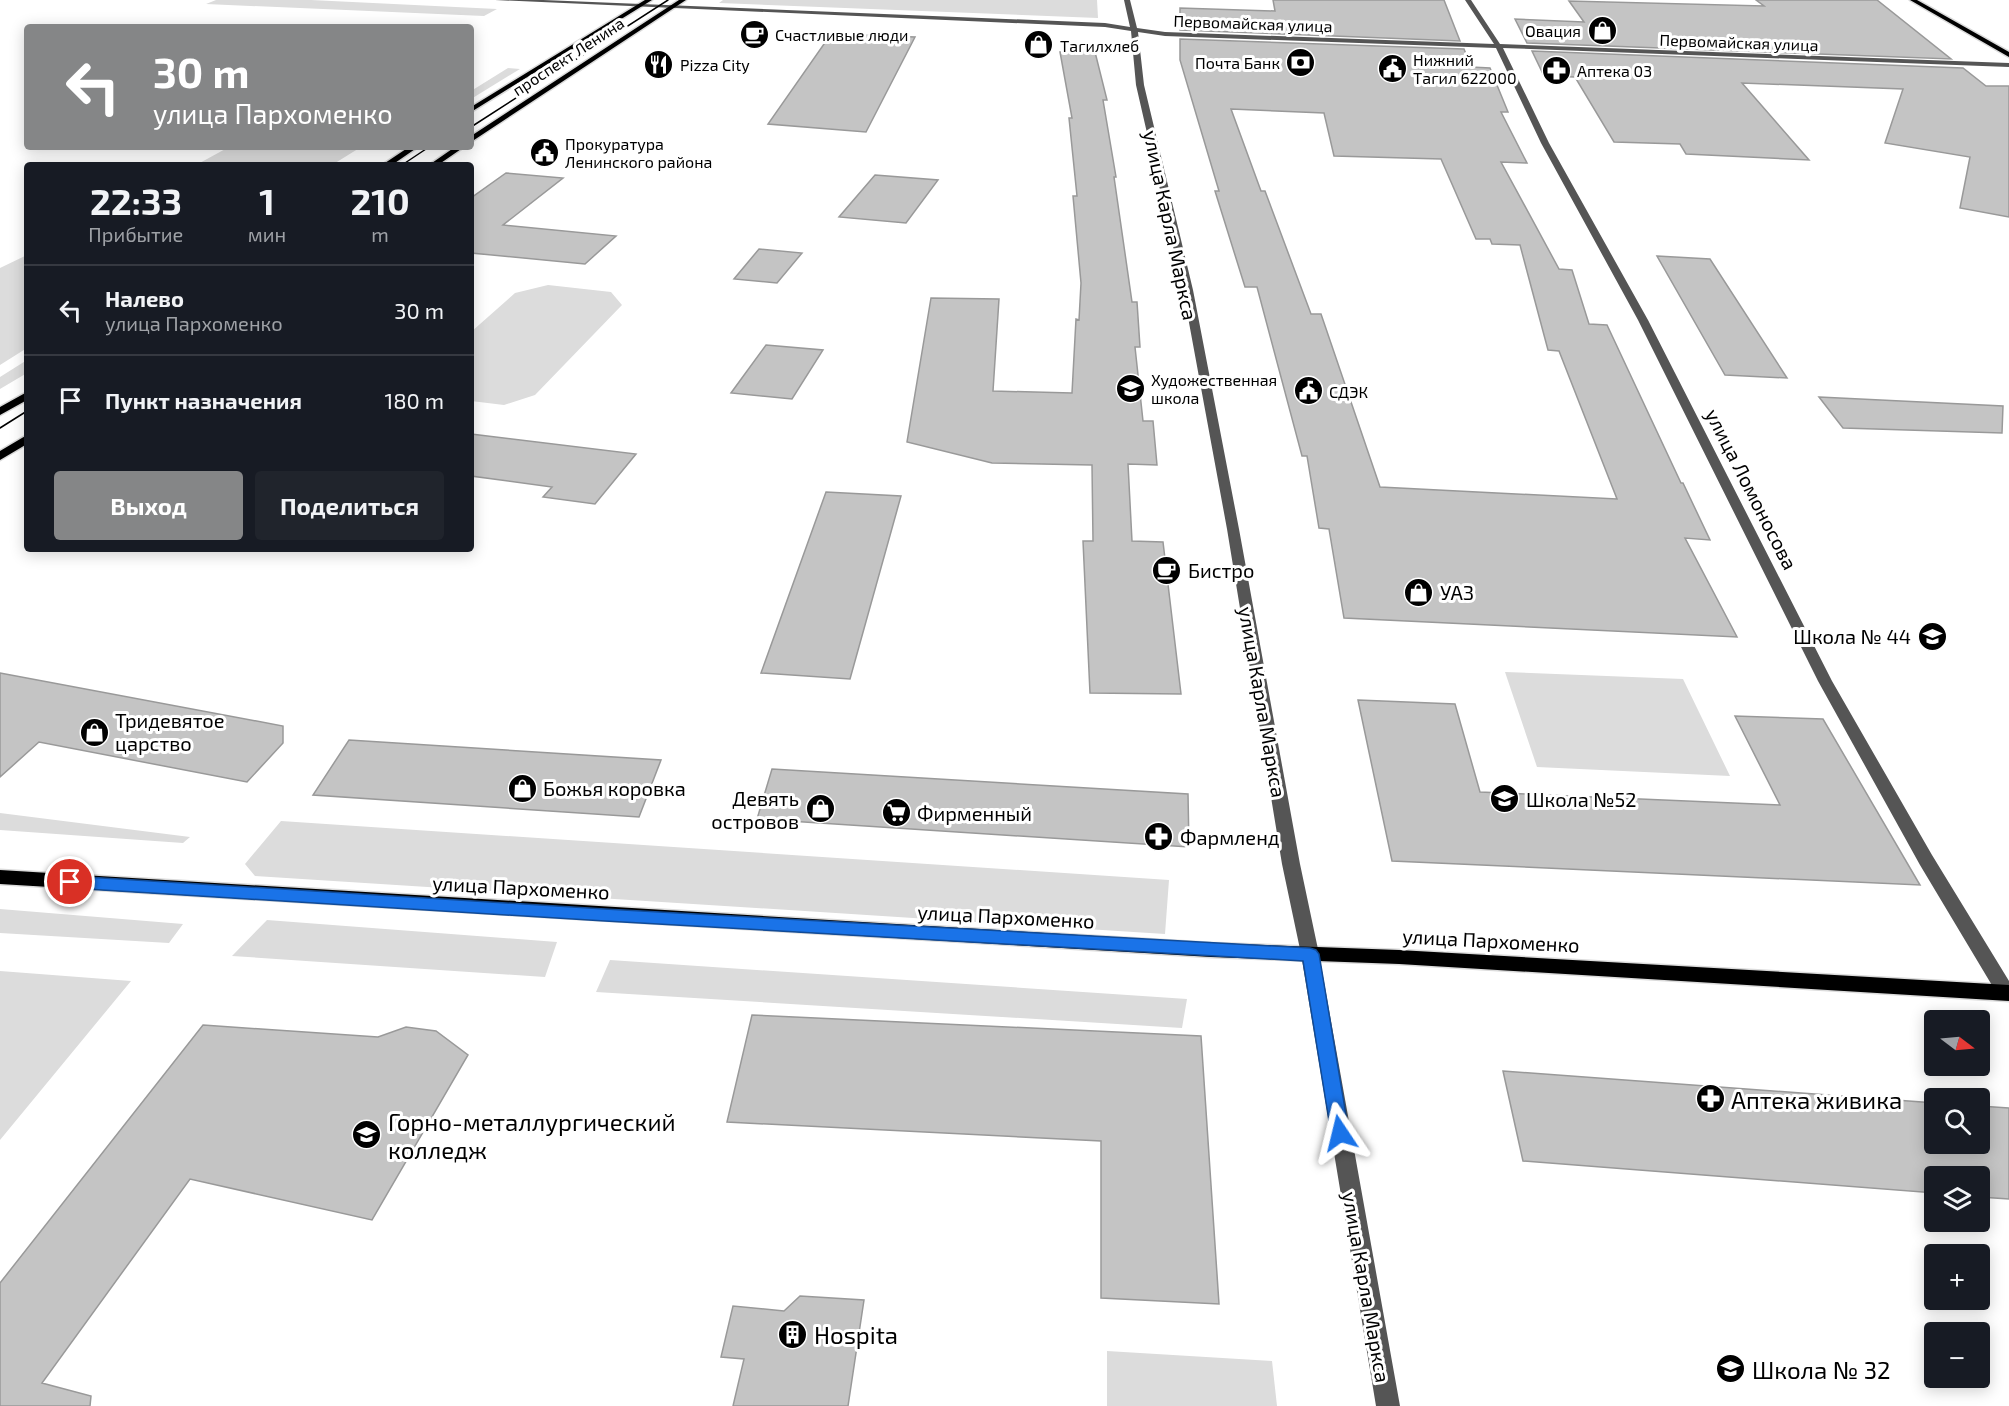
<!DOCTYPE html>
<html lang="ru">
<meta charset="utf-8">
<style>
body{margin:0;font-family:"Exo 2",sans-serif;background:#20242c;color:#f1f3f6;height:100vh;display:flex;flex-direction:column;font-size:22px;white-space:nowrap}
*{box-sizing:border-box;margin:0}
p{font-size:20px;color:#9ea1a6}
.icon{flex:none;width:33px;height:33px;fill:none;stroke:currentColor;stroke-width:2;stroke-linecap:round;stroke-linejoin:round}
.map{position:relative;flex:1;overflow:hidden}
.details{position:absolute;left:24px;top:162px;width:450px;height:390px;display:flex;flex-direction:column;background:#171b24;border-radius:6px;box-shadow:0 3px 15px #0003}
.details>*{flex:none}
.hud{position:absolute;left:24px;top:24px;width:450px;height:126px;border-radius:6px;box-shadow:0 3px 15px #0003;background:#858687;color:#fff;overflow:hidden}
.needle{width:39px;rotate:106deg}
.buttons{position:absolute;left:1924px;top:1010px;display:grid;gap:12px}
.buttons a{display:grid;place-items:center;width:66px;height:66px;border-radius:6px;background:#171b24;box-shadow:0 3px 15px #0003;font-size:30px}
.pin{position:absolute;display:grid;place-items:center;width:51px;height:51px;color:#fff;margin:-26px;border:3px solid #fff;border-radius:50%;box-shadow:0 2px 6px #0007}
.me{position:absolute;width:66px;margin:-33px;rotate:350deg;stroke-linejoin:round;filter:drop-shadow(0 0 4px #0008)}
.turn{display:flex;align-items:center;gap:21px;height:126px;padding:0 30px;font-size:27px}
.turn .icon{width:78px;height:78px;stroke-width:2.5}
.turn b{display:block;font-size:42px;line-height:51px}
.eta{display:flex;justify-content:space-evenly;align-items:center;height:102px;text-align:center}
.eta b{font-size:36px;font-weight:700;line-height:42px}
.cta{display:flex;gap:12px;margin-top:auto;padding:12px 30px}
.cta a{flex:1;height:69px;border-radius:6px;background:#858687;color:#fff;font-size:24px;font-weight:700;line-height:69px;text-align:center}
.cta a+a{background:#20242c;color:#f1f3f6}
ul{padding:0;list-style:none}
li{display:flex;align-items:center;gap:18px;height:90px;padding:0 30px;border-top:2px solid #363941}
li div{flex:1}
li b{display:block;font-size:22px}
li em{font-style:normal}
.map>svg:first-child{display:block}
</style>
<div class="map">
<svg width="2009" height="1406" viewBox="0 0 2009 1406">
<rect width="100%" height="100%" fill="#fff"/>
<!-- green -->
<path fill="#dcdcdc" d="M216,0H311L497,9L484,16L206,4Z
M723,0H1097L1098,18L719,3Z
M508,68L520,69L471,99V91Z
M229,147H361L332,165H196Z
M27,255V348L0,365V268Z
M548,285L611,292L622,305L535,395L504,405L471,401V332L515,293Z
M27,360V373L0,389V377Z
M1505,672L1683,679L1730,776L1537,767Z
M0,813L190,837L183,843L0,830Z
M281,821L1169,880L1165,934L255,876L245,864Z
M0,909L183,924L169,943L0,933Z
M267,920L557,942L545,977L232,956Z
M610,960L1187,999L1182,1028L596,992Z
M0,971L131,981L0,1140Z
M1107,1351L1272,1361L1277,1406H1107Z"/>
<!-- building -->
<path fill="#c4c4c4" stroke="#999" stroke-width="1.5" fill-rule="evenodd" d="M1273,0H1444L1460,41L1180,30V8L1275,11Z
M1756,0H1877L1951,59L1527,43L1515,19L1584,22L1569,1L1764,6Z
M831,34L915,37L866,132L768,124Z
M1180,39L1464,49L1471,67L1490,68L1508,112H1501L1527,163L1501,162L1559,269L1572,270L1589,324L1607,325L1681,483H1683L1710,540L1685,538L1737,637L1344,618L1329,529L1319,528L1307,456H1302L1257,287H1245L1215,191H1219L1180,60ZM1231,109L1324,113L1334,156L1441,159L1476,239H1490L1492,244L1520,245L1548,350L1559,351L1617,499L1380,487L1321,314H1311L1265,191H1261Z
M1532,51L1963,68L1986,86H2009V217L1960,208L1970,157L1885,143L1903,89L1742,83L1809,160L1686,154L1680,144L1614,142L1575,77L1544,76Z
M1060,52H1095L1107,100H1103L1116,177H1114L1132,302H1137L1140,347H1135L1143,421H1153L1157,465L1128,464L1132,541L1163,542L1181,694L1090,693L1083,541H1093L1092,465L992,463L907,442L931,298L999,299L993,391L1072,393L1076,319L1079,320L1081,283L1073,196H1077L1069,118H1072Z
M506,173L563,178L503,225L616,236L585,264L471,253V198Z
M875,175L938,180L906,223L839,217Z
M759,249L802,253L777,283L734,279Z
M1657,256L1710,259L1787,378L1725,375Z
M766,345L823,350L792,399L731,393Z
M1819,397L2003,406L2002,433L1843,428Z
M471,434L636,454L595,504L543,497L552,487L471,476Z
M826,492L901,496L850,679L761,673Z
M0,673L283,726V743L247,782L39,742L0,777Z
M1358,700L1455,704L1480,792L1780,805L1735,716L1823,719L1920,885L1392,861Z
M349,740L661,760L639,817L313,795Z
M772,769L1188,794L1189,847L757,819Z
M752,1015L1201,1036L1219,1304L1101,1298V1141L727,1122Z
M203,1025L378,1037L406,1027L436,1031L468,1055L372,1220L190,1179L42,1383L91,1396L90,1406H0V1283Z
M1503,1071L1935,1103V1143H1980V1106L2009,1108V1199L1980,1197V1176H1935V1193L1523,1161Z
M800,1296L864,1300L848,1406H733L744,1359L721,1357L733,1306L784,1311Z"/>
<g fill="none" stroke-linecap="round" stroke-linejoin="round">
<defs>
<path id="major" d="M645,0H652L471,112V107Z
M679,0H686L471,142V136Z
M1910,0H1917L2009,52V57Z
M409,147H418L392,165H382Z
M455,147H464L438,165H429Z
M27,392V400L0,415V407Z
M27,435V444L0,460V451Z
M0,870L1211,943L1399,950L2009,985V1001L1399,964L1211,957L0,884Z"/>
</defs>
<!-- major casing -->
<use href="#major" stroke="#dbdbdb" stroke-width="3"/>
<!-- minor -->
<path fill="#555" fill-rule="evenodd" d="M495,0H543L1105,23L1130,27L1124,0H1130L1137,28L1165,32L1494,44L1465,0H1471L1500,44L2009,63V67L1503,48L1549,143L1648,320L1832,681L1932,855L2009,981V999L1999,997L1920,865L1818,681L1638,320L1541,143L1496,48L1165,36L1138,32L1144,85L1193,290L1239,529L1300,864L1319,954L1400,1406H1376L1301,954L1282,864L1227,529L1183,290L1136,85L1131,31L1105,27Z"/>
<!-- major -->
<use href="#major" fill="#000" fill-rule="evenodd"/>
<!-- tram -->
<path stroke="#000" stroke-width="1.5" d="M471,127L668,0
M402,165L429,147
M0,428L27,411"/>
</g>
<!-- route -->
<path fill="#1a73e8" stroke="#114b97" stroke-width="1.5" d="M70,876L605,909L1310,948L1316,950L1319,954L1349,1133L1346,1139L1340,1142L1333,1139L1331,1133L1303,961L605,921L70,888L64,886L62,882L64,878Z"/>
<!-- icons -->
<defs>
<symbol id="shop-disc" viewBox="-11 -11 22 22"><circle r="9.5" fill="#000" stroke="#fff"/><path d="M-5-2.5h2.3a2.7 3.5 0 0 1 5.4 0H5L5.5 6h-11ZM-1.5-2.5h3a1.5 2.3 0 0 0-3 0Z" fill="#fff"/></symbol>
<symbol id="cafe-disc" viewBox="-11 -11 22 22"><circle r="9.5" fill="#000" stroke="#fff"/><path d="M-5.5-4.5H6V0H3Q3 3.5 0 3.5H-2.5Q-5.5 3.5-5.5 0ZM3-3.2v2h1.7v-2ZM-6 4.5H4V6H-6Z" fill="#fff"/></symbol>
<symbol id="bank-disc" viewBox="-11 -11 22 22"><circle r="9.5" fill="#000" stroke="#fff"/><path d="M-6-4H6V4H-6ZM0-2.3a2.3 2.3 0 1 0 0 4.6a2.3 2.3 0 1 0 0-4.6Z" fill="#fff"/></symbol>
<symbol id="restaurant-disc" viewBox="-11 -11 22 22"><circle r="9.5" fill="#000" stroke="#fff"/><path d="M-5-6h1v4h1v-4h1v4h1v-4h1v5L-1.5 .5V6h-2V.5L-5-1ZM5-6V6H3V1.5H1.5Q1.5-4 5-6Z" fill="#fff"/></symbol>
<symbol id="civic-disc" viewBox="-11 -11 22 22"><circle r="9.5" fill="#000" stroke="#fff"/><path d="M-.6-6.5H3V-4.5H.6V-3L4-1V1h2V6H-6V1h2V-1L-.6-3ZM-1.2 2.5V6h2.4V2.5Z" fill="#fff"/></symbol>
<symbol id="pharmacy-disc" viewBox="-11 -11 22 22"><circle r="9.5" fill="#000" stroke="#fff"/><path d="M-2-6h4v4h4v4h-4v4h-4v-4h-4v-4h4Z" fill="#fff"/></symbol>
<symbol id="school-disc" viewBox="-11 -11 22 22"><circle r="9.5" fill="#000" stroke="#fff"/><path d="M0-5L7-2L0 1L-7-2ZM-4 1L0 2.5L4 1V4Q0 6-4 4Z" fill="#fff"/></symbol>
<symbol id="supermarket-disc" viewBox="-11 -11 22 22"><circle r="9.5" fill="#000" stroke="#fff"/><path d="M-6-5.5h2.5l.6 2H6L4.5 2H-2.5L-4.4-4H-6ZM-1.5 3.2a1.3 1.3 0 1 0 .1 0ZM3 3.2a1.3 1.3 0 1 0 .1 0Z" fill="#fff"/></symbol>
<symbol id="university-disc" viewBox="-11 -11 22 22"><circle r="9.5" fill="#000" stroke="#fff"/><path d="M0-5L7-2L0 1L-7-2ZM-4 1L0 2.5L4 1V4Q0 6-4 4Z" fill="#fff"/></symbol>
<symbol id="building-disc" viewBox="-11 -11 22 22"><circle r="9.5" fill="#000" stroke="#fff"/><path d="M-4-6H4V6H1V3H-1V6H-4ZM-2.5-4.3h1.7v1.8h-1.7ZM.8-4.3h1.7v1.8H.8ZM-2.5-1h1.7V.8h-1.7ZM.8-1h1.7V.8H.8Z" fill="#fff"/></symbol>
</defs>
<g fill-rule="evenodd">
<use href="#shop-disc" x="1586" y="14" width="33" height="33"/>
<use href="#cafe-disc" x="738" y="18" width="33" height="33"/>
<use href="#shop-disc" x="1022" y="28" width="33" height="33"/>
<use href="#bank-disc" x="1284" y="46" width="33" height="33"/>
<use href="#restaurant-disc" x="642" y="48" width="33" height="33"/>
<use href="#civic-disc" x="1376" y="52" width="33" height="33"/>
<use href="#pharmacy-disc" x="1540" y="54" width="33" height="33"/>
<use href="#civic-disc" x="528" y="136" width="33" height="33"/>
<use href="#school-disc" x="1114" y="372" width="33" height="33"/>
<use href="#civic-disc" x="1292" y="374" width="33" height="33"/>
<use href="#cafe-disc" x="1150" y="554" width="33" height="33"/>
<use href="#shop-disc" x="1402" y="576" width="33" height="33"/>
<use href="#school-disc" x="1916" y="620" width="33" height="33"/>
<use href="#shop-disc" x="78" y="716" width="33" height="33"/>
<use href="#shop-disc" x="506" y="772" width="33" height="33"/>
<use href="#school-disc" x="1488" y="782" width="33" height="33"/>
<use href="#shop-disc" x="804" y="792" width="33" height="33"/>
<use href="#supermarket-disc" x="880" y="796" width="33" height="33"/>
<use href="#pharmacy-disc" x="1142" y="820" width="33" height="33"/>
<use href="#pharmacy-disc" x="1694" y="1082" width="33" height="33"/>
<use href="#university-disc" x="350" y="1118" width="33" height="33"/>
<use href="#building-disc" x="776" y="1318" width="33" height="33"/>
<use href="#school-disc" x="1714" y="1352" width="33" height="33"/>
</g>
<g text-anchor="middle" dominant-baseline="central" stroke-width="6" stroke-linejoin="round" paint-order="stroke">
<!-- far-street labels -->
<g font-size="16" fill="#000" stroke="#fff">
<text transform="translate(1253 23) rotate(2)">Первомайская улица</text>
<text transform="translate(1739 42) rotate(2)">Первомайская улица</text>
<text transform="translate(568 56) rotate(-33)">проспект Ленина</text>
</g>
<!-- far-poi labels -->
<g font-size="16" fill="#000" stroke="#fff" text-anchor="start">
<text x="1581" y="30" text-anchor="end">Овация</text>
<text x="775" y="34">Счастливые люди</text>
<text x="1060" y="45">Тагилхлеб</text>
<text x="1413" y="59">Нижний<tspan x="1413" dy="18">Тагил 622000</tspan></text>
<text x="1280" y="62" text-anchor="end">Почта Банк</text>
<text x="680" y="64">Pizza City</text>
<text x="1577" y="70">Аптека 03</text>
<text x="565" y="143">Прокуратура<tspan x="565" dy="18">Ленинского района</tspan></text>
<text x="1151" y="379">Художественная<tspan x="1151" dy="18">школа</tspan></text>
<text x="1329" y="391">СДЭК</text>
</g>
<!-- street labels -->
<g font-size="20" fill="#000" stroke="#fff">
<text transform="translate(1171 225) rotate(78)">улица Карла Маркса</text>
<text transform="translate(1752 489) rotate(63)">улица Ломоносова</text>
<text transform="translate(1263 702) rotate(80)">улица Карла Маркса</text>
<text transform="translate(521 887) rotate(3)">улица Пархоменко</text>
<text transform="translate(1006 916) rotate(3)">улица Пархоменко</text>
<text transform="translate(1491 940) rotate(3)">улица Пархоменко</text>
<text transform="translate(1367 1287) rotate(80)">улица Карла Маркса</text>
</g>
<!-- poi labels -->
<g font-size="20" fill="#000" stroke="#fff" text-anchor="start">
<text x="1188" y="570">Бистро</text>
<text x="1440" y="592">УАЗ</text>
<text x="1911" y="636" text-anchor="end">Школа № 44</text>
<text x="115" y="720">Тридевятое<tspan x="115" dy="23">царство</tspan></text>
<text x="543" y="788">Божья коровка</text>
<text x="799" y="798" text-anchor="end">Девять<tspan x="799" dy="23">островов</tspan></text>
<text x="1526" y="799">Школа №52</text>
<text x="917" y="813">Фирменный</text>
<text x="1180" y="837">Фармленд</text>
</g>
<!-- near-poi labels -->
<g font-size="24" fill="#000" stroke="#fff" text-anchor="start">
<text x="1731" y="1099">Аптека живика</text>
<text x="388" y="1121">Горно-металлургический<tspan x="388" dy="28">колледж</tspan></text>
<text x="814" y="1334">Hospita</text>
<text x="1752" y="1369">Школа № 32</text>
</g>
</g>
</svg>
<div class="buttons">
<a><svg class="needle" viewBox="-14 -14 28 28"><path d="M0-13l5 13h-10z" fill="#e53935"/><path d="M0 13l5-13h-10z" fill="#9ea1a6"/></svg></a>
<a><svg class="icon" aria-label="search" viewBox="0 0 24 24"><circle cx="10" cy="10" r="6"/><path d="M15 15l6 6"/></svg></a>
<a><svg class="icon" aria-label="layers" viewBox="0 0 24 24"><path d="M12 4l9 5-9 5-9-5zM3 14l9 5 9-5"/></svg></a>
<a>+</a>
<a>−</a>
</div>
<div class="pin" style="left:70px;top:882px;background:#d93025"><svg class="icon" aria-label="arrive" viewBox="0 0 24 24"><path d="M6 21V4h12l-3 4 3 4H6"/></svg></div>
<svg class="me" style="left:1340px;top:1133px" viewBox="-20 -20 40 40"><path d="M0-17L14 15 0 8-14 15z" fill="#1a73e8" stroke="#fff" stroke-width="4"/></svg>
<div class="hud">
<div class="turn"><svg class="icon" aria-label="left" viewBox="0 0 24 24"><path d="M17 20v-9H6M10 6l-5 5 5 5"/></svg><div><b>30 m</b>улица Пархоменко</div></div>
</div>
<section class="details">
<div class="eta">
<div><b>22:33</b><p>Прибытие</p></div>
<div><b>1</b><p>мин</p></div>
<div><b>210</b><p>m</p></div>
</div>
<ul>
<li><svg class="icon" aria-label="left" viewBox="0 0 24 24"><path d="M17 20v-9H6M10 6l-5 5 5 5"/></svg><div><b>Налево</b><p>улица Пархоменко</p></div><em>30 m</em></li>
<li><svg class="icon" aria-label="arrive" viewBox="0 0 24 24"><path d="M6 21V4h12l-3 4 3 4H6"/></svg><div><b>Пункт назначения</b></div><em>180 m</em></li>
</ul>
<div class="cta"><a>Выход</a><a>Поделиться</a></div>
</section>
</div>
